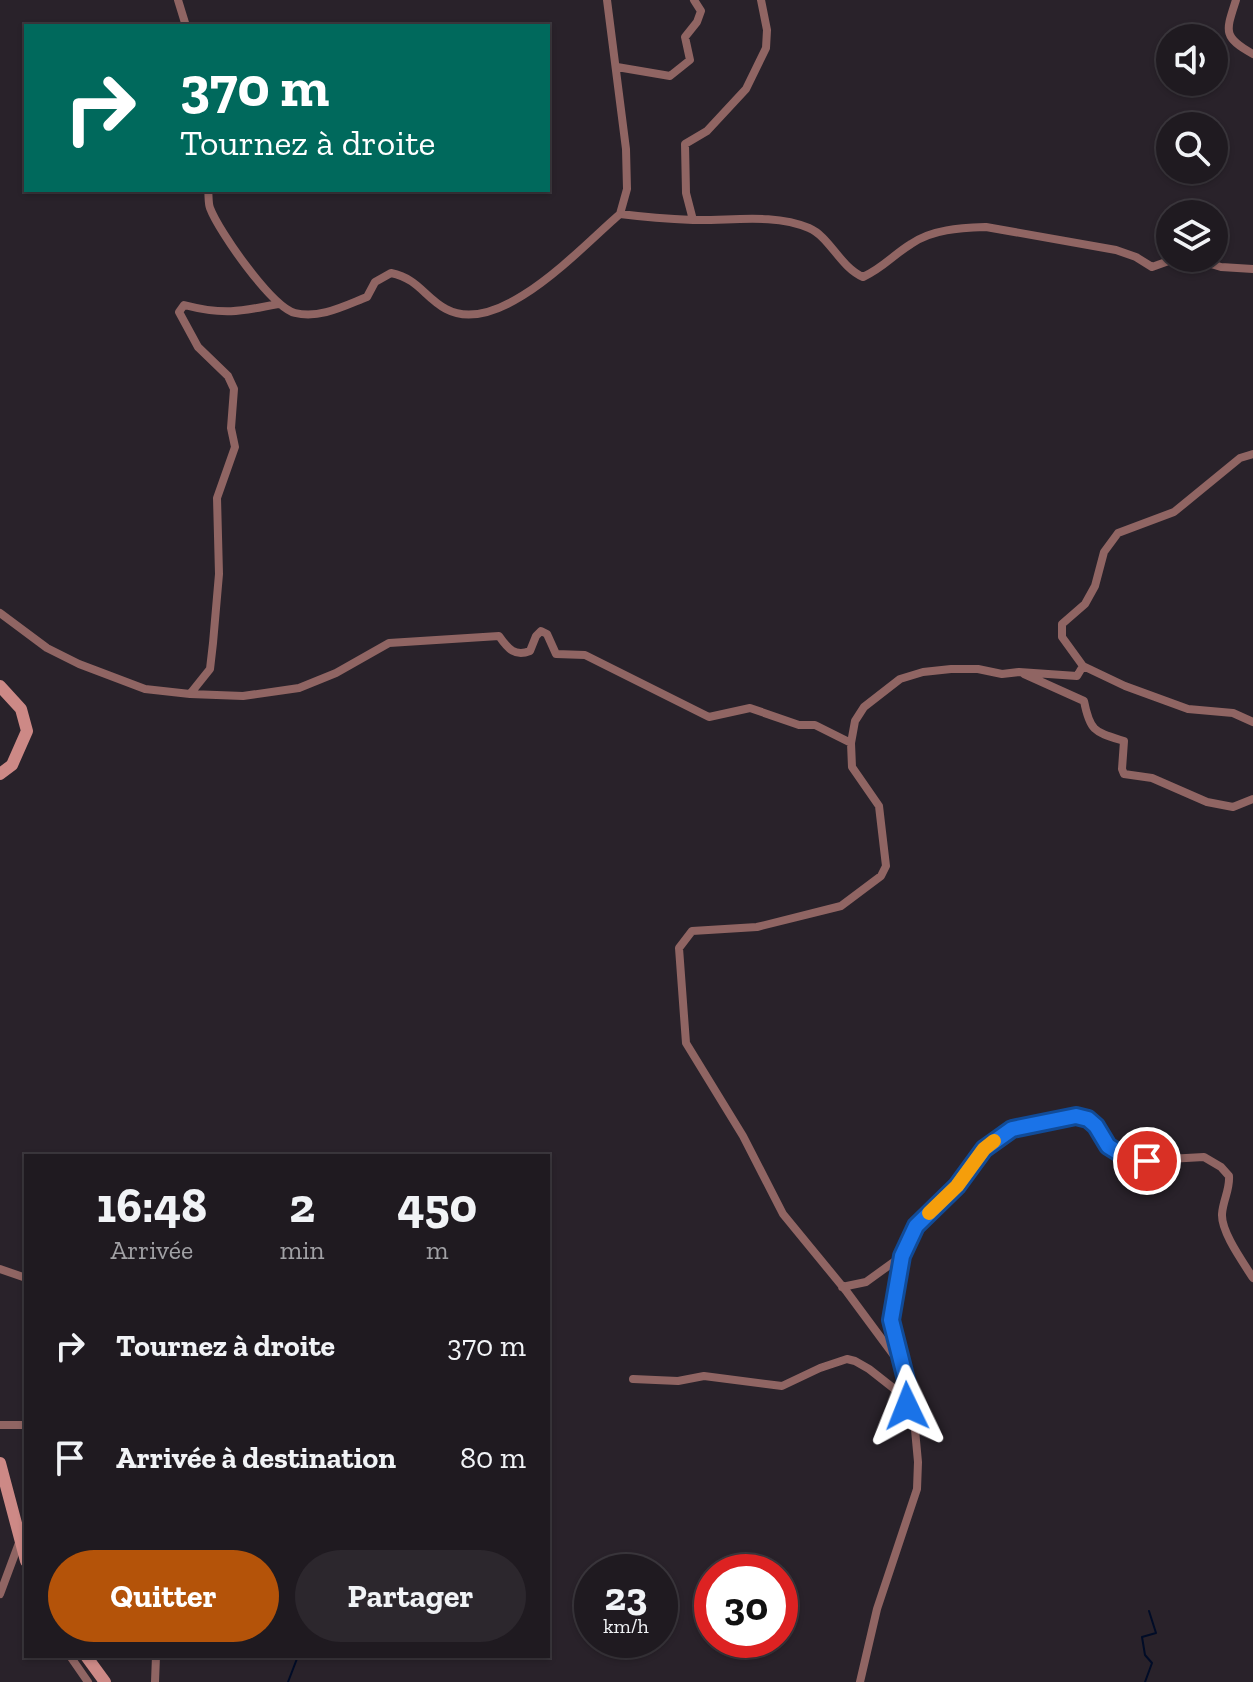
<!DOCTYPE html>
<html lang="fr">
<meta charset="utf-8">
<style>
body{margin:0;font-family:"Zilla Slab",serif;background:#2c272d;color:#f1f3f6;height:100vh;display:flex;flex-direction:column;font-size:30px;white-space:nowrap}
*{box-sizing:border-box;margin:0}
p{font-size:26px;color:#a1a1a5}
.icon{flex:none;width:44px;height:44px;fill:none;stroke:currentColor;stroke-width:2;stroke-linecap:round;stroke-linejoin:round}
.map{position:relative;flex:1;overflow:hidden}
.details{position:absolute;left:24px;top:1154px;width:526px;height:504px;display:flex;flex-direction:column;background:#1f1a20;border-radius:0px;box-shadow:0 2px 6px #0004,0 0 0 2px #3c383e}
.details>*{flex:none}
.hud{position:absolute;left:24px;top:24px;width:526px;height:168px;border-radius:0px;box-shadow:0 2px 6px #0004,0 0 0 2px #3c383e;background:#00695c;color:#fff;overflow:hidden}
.tools{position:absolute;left:1156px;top:24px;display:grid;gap:16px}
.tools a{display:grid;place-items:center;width:72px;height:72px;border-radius:50%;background:#1f1a20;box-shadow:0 2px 6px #0004,0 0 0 2px #3c383e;font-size:40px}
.speed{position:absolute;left:574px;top:1554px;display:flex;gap:16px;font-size:40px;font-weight:700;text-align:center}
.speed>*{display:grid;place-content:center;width:104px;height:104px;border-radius:50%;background:#1f1a20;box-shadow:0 2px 6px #0004,0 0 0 2px #3c383e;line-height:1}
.speed small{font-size:20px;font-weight:400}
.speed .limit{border:12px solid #d22;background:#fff;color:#111}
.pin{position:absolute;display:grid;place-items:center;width:68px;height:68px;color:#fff;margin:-34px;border:4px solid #fff;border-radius:50%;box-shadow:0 2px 8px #0007}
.me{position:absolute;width:88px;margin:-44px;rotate:358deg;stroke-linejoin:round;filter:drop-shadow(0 0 6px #0008)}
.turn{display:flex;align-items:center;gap:28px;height:168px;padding:0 24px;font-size:36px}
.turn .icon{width:104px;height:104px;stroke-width:2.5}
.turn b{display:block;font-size:56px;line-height:68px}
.eta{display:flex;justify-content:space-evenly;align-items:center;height:136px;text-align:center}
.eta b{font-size:48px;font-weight:700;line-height:56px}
.cta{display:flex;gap:16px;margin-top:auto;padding:16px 24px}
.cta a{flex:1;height:92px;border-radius:48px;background:#b45309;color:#fff;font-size:32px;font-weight:700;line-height:92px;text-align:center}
.cta a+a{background:#2c272d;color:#f1f3f6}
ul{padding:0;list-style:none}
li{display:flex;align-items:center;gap:24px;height:112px;padding:0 24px}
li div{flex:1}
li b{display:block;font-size:30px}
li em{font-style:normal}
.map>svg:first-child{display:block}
</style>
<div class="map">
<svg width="1253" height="1682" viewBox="0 0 1253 1682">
<rect width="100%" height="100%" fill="#29222a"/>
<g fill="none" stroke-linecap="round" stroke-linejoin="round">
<!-- stream -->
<path stroke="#000c27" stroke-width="2" d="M288,1682L298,1656
M1145,1682L1152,1663L1145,1655L1142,1637L1156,1633L1149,1611"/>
<!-- street -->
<path stroke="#906563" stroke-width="8" d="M178,0L186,26
M607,0L626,149L627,189L620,214
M1236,0C1226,31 1222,37 1253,54
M617,67L670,76L690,60L685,37L697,22L701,11L694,0
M208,190C209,196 208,203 210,208C219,232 272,307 295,313C320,319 344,306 367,297L375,282L391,273C419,279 424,297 446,309C500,338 582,246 620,214C644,217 669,219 693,220C731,221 773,213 809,228C830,237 840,267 863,277C883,268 893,255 911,244C932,229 961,228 986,227L1116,250L1136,257L1152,267L1177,258
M693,220L686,193L685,144L707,131L746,89L766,48L767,30L761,0
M1191,258L1221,267L1253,269
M0,613L47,648L79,664L145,689L190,694L210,669L213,643L219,574L217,498L235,447L231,428L234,389L228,376L198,347L179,312L184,305C223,315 239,312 278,304
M1083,666L1125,686L1188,709L1233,713L1253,722
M1024,674L1084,701C1090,732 1095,732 1124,741L1122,769L1124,774L1152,778L1207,802L1233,807L1253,799
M190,694L243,696L299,688L336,673L389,643L499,636C508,649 515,657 530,651L536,636L541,631L547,634L556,654L585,655L709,717L750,708L799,725H815L851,743
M0,1269L26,1278
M842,1287L866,1282L902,1256
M904,1369L847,1292L783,1214L743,1136L686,1043L679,948L692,931L757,927L841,906L881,876L886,866L879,806L852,767L851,743L855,721L864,707L900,679L923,672L951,669H978L1002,674L1019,672L1077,676L1083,666L1062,637V624L1085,604L1095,586L1104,552L1118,533L1174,512L1240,458L1253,454
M633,1379L678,1381L704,1376L782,1386L820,1368L847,1359L855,1361L869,1369L897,1391L907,1406L913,1408
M0,1425H26
M0,1594L19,1543
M70,1656L88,1682
M155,1682L156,1656
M860,1682L877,1609L917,1489L918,1462L913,1408L891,1320L902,1256L916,1226L957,1186L984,1149L999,1137L1012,1129L1076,1116L1088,1119L1096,1126L1108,1146L1132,1161L1204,1157L1221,1167L1229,1176C1230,1190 1223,1200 1222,1214C1221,1232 1243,1262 1253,1278"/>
<!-- secondary -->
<path stroke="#cd8986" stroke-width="12" d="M0,686L21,709L27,731L12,765L0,774
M0,1463L26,1561
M86,1656L105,1682"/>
</g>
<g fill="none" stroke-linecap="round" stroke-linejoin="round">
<defs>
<path id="route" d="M907,1406L913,1408L891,1320L902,1256L916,1226L957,1186L984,1149L1012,1129L1076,1116L1088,1119L1096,1126L1108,1146L1132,1161H1147"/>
</defs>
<!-- route casing -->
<use href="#route" stroke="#114b97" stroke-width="20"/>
<!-- route -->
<use href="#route" stroke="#1a73e8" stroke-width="14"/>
<!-- slow -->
<path stroke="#f59e0b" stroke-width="14" d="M929,1213L957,1186L984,1149L994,1141"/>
</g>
</svg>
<div class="tools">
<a><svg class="icon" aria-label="sound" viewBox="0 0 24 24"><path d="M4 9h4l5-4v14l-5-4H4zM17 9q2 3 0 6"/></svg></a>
<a><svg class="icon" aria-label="search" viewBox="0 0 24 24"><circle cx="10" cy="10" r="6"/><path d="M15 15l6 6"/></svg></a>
<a><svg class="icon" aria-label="layers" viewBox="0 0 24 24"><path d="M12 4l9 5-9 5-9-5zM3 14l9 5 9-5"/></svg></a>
</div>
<div class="speed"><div>23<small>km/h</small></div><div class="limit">30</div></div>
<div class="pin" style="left:1147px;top:1161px;background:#d93025"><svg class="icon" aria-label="arrive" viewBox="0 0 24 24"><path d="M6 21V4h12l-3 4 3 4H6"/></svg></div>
<svg class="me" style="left:907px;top:1406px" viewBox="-20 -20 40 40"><path d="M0-17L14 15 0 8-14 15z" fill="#1a73e8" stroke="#fff" stroke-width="4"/></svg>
<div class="hud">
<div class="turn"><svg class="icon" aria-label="right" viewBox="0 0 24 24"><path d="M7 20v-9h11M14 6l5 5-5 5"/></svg><div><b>370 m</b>Tournez à droite</div></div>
</div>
<section class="details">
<div class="eta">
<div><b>16:48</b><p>Arrivée</p></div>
<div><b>2</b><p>min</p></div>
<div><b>450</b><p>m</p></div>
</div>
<ul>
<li><svg class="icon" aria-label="right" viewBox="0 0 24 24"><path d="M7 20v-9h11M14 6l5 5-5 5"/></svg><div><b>Tournez à droite</b></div><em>370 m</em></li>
<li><svg class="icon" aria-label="arrive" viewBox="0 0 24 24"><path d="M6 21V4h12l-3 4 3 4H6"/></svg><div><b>Arrivée à destination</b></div><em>80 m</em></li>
</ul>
<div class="cta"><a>Quitter</a><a>Partager</a></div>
</section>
</div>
